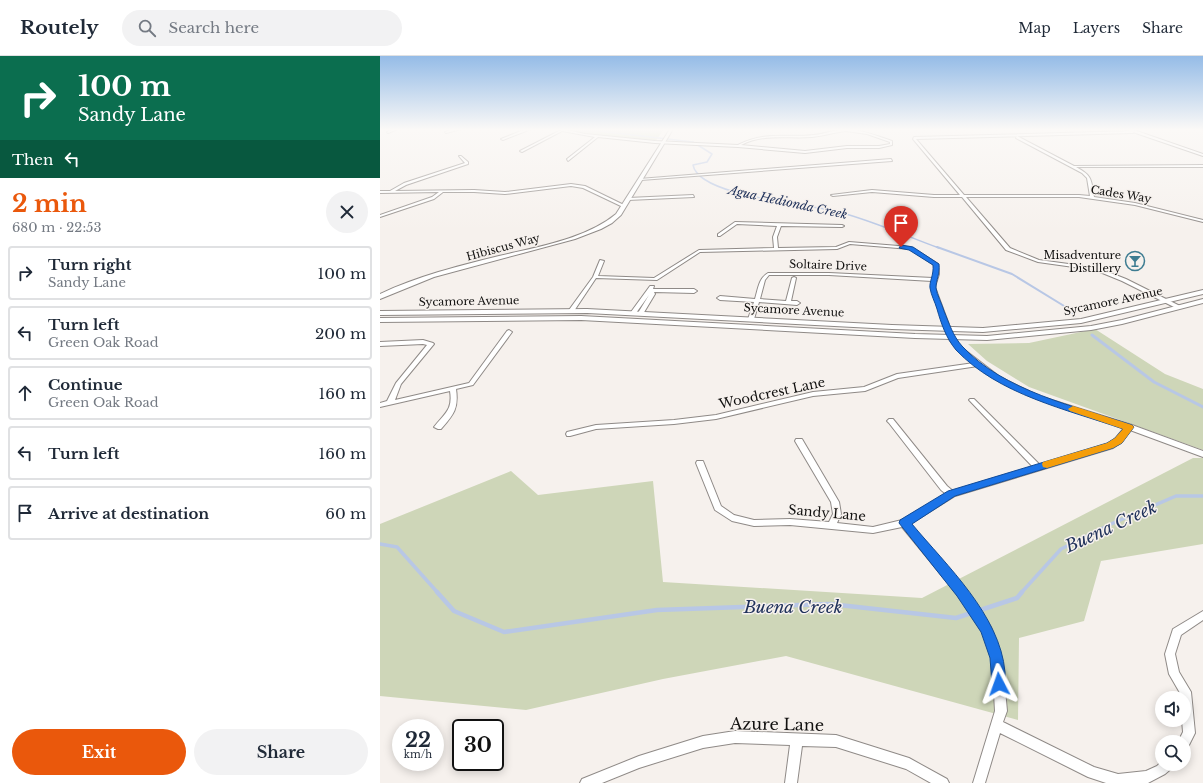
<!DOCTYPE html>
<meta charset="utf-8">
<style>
body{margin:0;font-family:"Libre Baskerville",serif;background:#f2f2f3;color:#1f2937;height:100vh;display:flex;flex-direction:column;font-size:15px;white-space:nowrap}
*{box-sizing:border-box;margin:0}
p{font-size:13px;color:#747a83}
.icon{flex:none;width:22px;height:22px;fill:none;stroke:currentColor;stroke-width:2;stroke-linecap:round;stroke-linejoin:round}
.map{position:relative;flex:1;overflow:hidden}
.details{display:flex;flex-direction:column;background:#fff;width:380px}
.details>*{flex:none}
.banner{background:#0b6e4f;color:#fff;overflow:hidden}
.fabs{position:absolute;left:775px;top:635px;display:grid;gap:8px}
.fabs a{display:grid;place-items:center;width:36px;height:36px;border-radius:50%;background:#fff;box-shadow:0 2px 10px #0003;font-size:20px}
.speed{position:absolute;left:12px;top:663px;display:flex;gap:8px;font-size:20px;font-weight:700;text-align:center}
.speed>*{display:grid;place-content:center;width:52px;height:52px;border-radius:50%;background:#fff;box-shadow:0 2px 10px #0003;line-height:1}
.speed small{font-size:10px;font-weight:400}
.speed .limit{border:2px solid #111;border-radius:6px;background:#fff;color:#111}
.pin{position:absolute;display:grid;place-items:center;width:34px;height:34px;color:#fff;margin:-41px -17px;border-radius:50% 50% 50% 0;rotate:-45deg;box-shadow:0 0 4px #0007}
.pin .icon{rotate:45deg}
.me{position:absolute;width:44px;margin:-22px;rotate:356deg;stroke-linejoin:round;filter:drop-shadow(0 0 3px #0008)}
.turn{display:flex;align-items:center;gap:14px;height:84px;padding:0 12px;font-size:18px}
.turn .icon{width:52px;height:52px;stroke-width:2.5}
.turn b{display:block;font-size:28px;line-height:34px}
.then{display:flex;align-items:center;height:38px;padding:0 12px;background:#0003;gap:8px;font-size:15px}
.round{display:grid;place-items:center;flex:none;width:42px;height:42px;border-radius:21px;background:#f2f2f3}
.summary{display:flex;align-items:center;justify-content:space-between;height:68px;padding:0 12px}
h1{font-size:24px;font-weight:700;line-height:30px;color:#ea580c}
.button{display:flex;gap:8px;margin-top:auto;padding:8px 12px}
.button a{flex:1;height:46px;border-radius:24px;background:#ea580c;color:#fff;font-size:16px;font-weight:700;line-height:46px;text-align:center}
.button a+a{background:#f2f2f3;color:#1f2937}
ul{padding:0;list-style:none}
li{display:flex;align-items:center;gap:12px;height:54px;margin:0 8px 6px;padding:0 4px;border:2px solid #e0e1e3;border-radius:4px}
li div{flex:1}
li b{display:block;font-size:15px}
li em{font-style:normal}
header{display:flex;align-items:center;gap:24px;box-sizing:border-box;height:56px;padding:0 20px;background:#fff;border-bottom:1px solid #e0e1e3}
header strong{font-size:19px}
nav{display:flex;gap:22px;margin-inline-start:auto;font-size:14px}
.search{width:280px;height:36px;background:#f2f2f3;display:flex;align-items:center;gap:10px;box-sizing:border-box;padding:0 14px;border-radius:22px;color:#747a83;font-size:15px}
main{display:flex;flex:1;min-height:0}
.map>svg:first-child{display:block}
</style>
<header>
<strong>Routely</strong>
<div class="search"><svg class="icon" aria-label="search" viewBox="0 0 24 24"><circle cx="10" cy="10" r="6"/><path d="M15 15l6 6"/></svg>Search here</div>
<nav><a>Map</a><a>Layers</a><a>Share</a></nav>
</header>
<main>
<section class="details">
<div class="banner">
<div class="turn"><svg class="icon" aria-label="right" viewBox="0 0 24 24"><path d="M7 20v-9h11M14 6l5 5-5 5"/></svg><div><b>100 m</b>Sandy Lane</div></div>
<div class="then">Then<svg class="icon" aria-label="left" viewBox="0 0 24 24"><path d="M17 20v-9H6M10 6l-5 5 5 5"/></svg></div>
</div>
<div class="summary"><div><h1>2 min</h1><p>680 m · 22:53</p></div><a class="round"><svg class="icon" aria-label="close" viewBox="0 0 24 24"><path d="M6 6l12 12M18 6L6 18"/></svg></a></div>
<ul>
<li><svg class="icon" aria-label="right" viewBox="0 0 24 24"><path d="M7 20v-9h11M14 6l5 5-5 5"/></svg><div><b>Turn right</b><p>Sandy Lane</p></div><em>100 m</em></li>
<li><svg class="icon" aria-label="left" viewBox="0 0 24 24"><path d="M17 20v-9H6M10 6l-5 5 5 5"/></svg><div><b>Turn left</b><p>Green Oak Road</p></div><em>200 m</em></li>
<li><svg class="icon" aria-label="ahead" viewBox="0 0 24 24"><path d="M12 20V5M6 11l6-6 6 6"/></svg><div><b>Continue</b><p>Green Oak Road</p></div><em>160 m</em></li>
<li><svg class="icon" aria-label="left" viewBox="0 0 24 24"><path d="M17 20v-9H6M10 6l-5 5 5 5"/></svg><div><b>Turn left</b></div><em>160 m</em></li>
<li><svg class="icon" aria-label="arrive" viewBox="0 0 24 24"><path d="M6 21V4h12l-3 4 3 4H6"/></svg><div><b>Arrive at destination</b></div><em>60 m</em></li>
</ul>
<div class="button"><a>Exit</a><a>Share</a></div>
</section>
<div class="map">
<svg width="823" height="727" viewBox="0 0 823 727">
<rect width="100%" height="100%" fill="#f6f1ed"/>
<!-- green -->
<path fill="#ced6b8" d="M178,73H284L275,86L205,79Z
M715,273L785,318L823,333V394L649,331L607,305L588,288L649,287Z
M813,402H823V488L721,505L704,565L639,582L638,664L406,600L283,623L146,654L0,640V468L131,415L158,439L273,425L283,526L542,542Z"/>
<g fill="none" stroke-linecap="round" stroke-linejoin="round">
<!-- stream-far4 -->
<path stroke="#b8c7e5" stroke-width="1.5" d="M202,73L313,86L332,98L327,106L313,109C319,141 430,148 459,156C493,165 526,180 559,192"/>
<!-- stream-far3 -->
<path stroke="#b8c7e5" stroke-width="2" d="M557,191L632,218L689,253L695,260"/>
<!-- stream-far2 -->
<path stroke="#b8c7e5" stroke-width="3" d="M712,279L774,326L823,351"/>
<!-- stream-far1 -->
<path stroke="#b8c7e5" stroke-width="3.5" d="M0,488L17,491L58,537
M641,537L681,493L731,468L796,440H823"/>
<!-- stream -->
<path stroke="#b8c7e5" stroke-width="4.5" d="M57,536L74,555L124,576L277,554L450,548L576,562L637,542L642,536"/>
<defs>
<path id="minor" d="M13,73H18L8,77L7,76Z
M74,73H81L66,77L65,76Z
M146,73H151L123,84L121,83Z
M177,73H183L205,78L275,85L358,89C386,75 404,82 434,79C445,78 456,73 467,73C483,74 497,80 512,85V89L499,92H467L425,97L358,91L275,87L218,81L188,105L187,103L215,81L182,75L142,96L140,95L181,74ZM466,75L487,78L510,86V88L499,90H467L425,95L361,89C385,77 407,83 432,81C444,80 455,76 466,75Z
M754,75L753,77L536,83L584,139H699L710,140L707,122L702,117L636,82L637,80L694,110L823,109V111H696C713,120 711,124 714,141L755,147L823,164V166L755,149L699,141H586L630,192L659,204L718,212L746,223L800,250V252H796L742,225L715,214L658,206L626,194L582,141H554L492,136L453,140L451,139L492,134L554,139H580L533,83L534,81Z
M79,100H81L88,106V108L26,129L15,135L94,134L125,136L191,128L205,130L246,150L243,151L203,132L191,130L125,138L94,136H63L54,143L0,161V159L52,141L59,136L0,137V135H10L24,127L85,107Z
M511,103L512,105L261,124L259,123Z
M313,139L314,141L248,144L246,143L248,142Z
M355,166L462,169L464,170L462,171L401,170L397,181L398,192L456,191L469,186L531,191L558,208L559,218L555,231L574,282L581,291L620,321L659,340L752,369L823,395V401L750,374L741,387L733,392L575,440L530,468L584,533L611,571L622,602L627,655L623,666L714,711L738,718L766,715L777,710L782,705V708H794L792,712L785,718L768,727H726L708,721L620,677L605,727H593L615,655L612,602L603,576L578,539L522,471L493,477L410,469L374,470L352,465L335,454L316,407L317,405H323L341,450L354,459L374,464L410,463L449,466L453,458L451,446L415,385L416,383H422L459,446L461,458L457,467L493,471L522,464L566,438L561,434L509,367L507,365L509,363H513L567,430L573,435L653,411L590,345L589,344L590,343H594L660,409L727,388L735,383L744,372L655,342L616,323L598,310L518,322L485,335L433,340L336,363L294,368L216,373L190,380H187L186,378L187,376L216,369L294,364L336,359L433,336L484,331L517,318L594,307L577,293L568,282L551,231L552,225L449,219H389L385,224L380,243L406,245L412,222L414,221L416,222L411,245H417L420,247L417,249L379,246L374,263L371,265L368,263L374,246L340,244L337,242L340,240L375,243C378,233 379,222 388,217H449L553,222L555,218L554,209L530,193L470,188L457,193L320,196L277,224L216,222L194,255H190L189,254L213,221L220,204L224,205L218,220L274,222L319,194L394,192L393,181L397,170L357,168L340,180H338V178Z
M270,230H274L273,233H314L317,235L314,237L274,236L275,238L263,258L261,259L258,257L269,239L256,257H252L251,256Z
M129,274L132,276L93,329L76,333C79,353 73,359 61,373H58L54,371C65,357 73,354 70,335L0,351V347L7,345L16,327L47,289L43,288L0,290V286L43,284L53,287L54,288L21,328L15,344L89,327L127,275Z
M823,555V564L801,579L795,598L799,616L811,636L815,677L808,691L804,693V686H798L803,676L802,664H804V642H800V637L789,618L785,598L793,573Z
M355,675L456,679L529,702L567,723L569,727H551L526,713L456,691L422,690L417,727H405L410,689L355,687L323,692L259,712L222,727H200L202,723L259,700L323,680Z"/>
<path id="tertiary" d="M290,73H293L241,159L232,167L221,173L195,183L54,221L0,243V238C38,220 78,210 119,200C157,191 206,183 236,158Z"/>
<path id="secondary" d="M751,73L823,98V100L744,73Z
M823,234V238L701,267L603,276L512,273L207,257L0,259V255L207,253L512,269L603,272L701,263Z
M823,243V247L742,268L711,274L607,284L535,282L201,264L0,266V262L201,260L535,278L607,280L711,270L742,264Z"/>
</defs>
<!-- minor casing -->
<use href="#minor" stroke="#8f8a87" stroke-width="2"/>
<!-- tertiary casing -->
<use href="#tertiary" stroke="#8f8a87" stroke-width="2"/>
<!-- secondary casing -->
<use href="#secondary" stroke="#8f8a87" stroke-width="2"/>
<!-- minor -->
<use href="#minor" fill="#fff" fill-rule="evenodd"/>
<!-- tertiary -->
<use href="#tertiary" fill="#fff" fill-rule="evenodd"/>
<!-- secondary -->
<use href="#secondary" fill="#fff" fill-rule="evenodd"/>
</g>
<!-- sky -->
<linearGradient id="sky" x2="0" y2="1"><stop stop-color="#95bce7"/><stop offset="0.42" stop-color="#fbf9f7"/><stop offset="1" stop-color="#fbf9f7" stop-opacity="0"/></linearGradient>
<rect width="823" height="175" fill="url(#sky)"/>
<!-- route -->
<path fill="#1a73e8" stroke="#114b97" d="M521,189L533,191L559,208C560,218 556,224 556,232C557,239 562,248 564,255C569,267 573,280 582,290C623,335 697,351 752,369L754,371L742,387L733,392L575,440L532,468C567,510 620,559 625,616C625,622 626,627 624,633L619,635L614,633L612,628L610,602L601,576L577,540L519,467L520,464L568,435L727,387L735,382L743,373C686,353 619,339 576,294C566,282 561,267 557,253C555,246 551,239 550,232C549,226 554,219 553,209L529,194L519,192Z"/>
<!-- slow -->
<path fill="#f59e0b" d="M693,350L752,369L754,371L742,387L733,392L667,412L663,411L662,408L663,406L727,387L735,382L743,373L690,355L688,353Z"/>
<!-- icons -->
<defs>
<symbol id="bar-ring" viewBox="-11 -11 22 22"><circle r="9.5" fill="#f6f1ed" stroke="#3d7c91" stroke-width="1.5"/><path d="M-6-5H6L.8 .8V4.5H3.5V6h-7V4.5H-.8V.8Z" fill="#3d7c91"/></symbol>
</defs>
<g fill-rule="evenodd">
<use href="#bar-ring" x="744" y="194" width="22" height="22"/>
</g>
<g text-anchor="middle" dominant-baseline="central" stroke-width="3" stroke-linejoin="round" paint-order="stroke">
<!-- far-street labels -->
<g font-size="11" fill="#121110" stroke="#f6f1ed">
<text transform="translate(741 138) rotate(9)">Cades Way</text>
<text transform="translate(123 191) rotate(-15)">Hibiscus Way</text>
<text transform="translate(448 209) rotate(2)">Soltaire Drive</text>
<text transform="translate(89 245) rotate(-1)">Sycamore Avenue</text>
<text transform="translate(733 245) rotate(-12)">Sycamore Avenue</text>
<text transform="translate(414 254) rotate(3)">Sycamore Avenue</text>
</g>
<!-- far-poi labels -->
<g font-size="11" fill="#121110" stroke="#f6f1ed" text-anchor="end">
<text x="741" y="199">Misadventure<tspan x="741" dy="13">Distillery</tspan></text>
</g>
<!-- far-water labels -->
<g font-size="12" font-style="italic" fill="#20325b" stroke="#f6f1ed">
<text transform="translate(408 146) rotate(12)">Agua Hedionda Creek</text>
</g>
<!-- street labels -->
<g font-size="13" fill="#121110" stroke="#f6f1ed">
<text transform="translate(392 337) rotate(-12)">Woodcrest Lane</text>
<text transform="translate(447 457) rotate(5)">Sandy Lane</text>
</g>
<!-- near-street labels -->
<g font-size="16" fill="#121110" stroke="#f6f1ed">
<text transform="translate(397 668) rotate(1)">Azure Lane</text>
</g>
<!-- near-water labels -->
<g font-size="17" font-style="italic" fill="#20325b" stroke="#f6f1ed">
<text transform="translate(731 471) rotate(-25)">Buena Creek</text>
<text x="413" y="551">Buena Creek</text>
</g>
</g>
</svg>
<div class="fabs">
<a><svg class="icon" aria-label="sound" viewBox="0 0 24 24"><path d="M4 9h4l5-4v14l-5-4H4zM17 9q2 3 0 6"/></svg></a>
<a><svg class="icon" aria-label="search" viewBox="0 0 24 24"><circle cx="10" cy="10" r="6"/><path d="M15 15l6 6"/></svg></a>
</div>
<div class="speed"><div>22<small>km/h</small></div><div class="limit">30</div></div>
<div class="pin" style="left:521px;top:191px;background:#d93025"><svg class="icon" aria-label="arrive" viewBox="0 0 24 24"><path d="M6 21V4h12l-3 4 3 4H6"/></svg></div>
<svg class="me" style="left:619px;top:628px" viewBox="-20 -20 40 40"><path d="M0-17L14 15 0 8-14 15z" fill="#1a73e8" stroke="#fff" stroke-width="4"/></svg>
</div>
</main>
